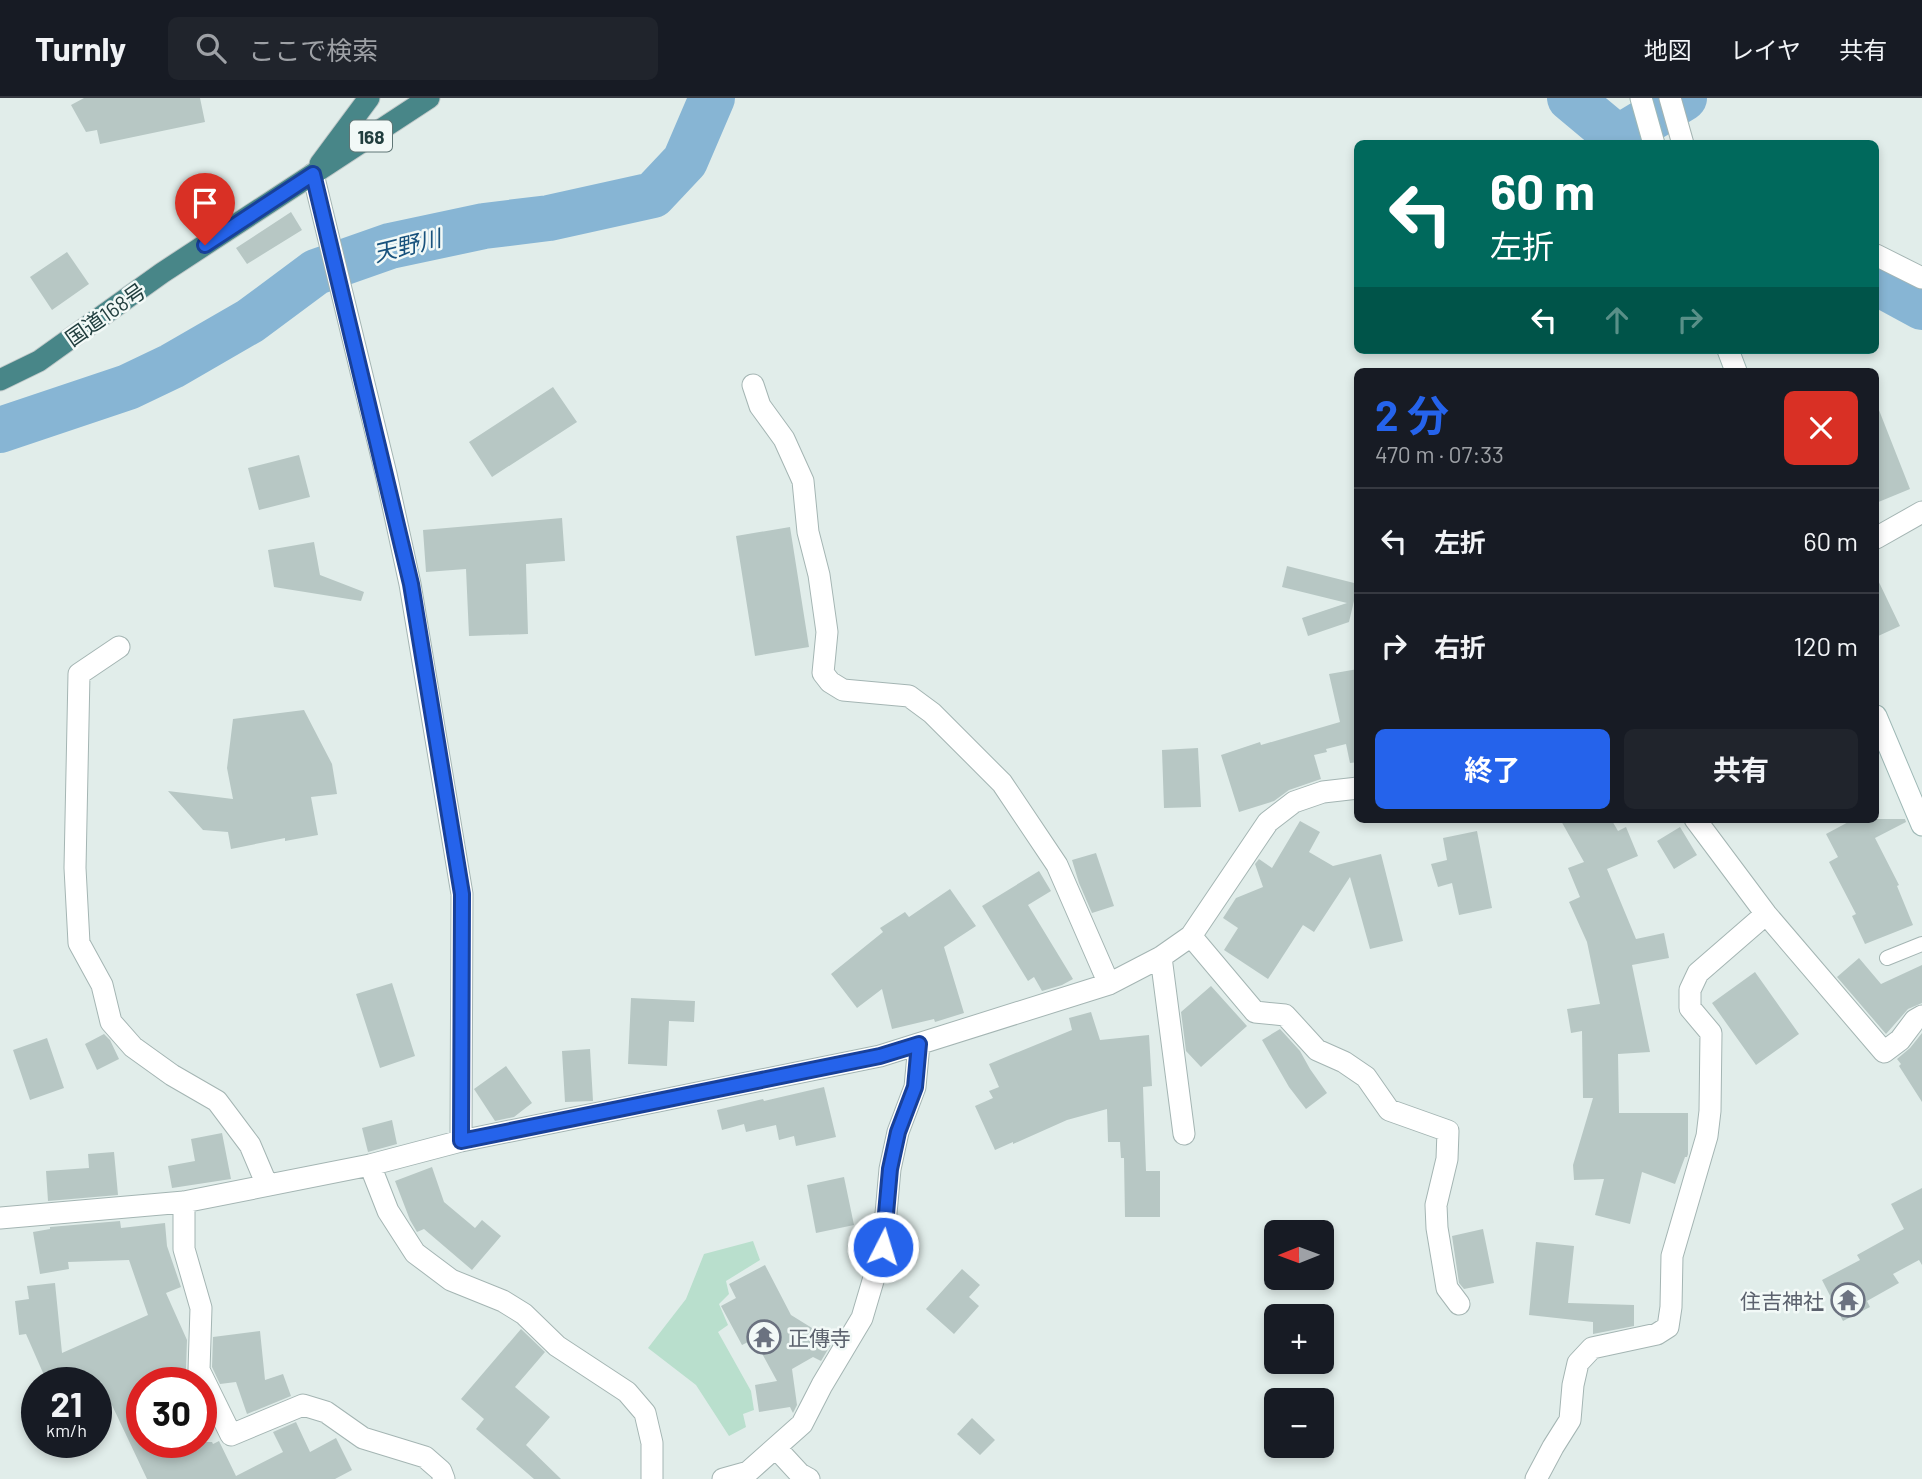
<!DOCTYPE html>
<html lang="ja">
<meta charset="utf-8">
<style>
body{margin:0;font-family:Barlow,"Noto Sans JP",sans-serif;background:#20242c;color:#f1f3f6;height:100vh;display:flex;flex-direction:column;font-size:26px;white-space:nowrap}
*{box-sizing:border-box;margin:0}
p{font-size:23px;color:#9ea1a6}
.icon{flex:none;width:38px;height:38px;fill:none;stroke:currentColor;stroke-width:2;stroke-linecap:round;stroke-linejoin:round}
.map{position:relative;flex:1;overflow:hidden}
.sheet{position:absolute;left:1354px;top:270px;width:525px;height:455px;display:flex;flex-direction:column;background:#171b24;border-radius:10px;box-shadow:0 4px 10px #0003}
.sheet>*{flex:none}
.guide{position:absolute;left:1354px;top:42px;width:525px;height:214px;border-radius:10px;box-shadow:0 4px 10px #0003;background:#00695c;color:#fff;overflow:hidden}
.needle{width:46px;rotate:269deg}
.controls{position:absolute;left:1264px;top:1122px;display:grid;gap:14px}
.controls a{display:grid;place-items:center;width:70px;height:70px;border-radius:10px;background:#171b24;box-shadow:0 4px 10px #0003;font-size:35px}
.speed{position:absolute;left:21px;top:1269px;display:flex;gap:14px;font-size:35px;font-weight:700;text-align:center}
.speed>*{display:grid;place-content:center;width:91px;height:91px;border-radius:50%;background:#171b24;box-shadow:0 4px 10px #0003;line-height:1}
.speed small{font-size:18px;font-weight:400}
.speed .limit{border:10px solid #d22;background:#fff;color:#111}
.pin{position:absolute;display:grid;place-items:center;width:60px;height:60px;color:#fff;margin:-72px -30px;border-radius:50% 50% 50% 0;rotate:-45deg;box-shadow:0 0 7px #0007}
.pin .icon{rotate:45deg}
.me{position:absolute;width:77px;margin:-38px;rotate:5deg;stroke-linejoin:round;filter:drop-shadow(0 0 5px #0008)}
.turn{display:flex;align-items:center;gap:24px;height:147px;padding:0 21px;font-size:32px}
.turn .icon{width:91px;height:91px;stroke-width:2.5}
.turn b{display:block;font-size:49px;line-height:60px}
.lanes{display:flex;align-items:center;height:66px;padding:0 21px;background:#0003;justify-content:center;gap:35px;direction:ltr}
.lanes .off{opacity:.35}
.round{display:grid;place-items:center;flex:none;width:74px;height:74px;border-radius:10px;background:#20242c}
.overview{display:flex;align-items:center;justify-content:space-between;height:119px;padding:0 21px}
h1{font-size:42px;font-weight:700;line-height:52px;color:#2563eb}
.action{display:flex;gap:14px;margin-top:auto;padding:14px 21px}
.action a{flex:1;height:80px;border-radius:10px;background:#2563eb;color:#fff;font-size:28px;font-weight:700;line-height:80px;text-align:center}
.action a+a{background:#20242c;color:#f1f3f6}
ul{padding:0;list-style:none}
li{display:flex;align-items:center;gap:21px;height:105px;padding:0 21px;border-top:2px solid #363941}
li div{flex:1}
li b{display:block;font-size:26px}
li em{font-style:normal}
header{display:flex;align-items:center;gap:42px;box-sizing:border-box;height:98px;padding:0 35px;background:#171b24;border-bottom:2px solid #363941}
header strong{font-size:33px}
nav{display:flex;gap:38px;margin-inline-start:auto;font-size:24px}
.search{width:490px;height:63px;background:#20242c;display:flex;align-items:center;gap:18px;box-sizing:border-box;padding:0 24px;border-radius:10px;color:#9ea1a6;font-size:26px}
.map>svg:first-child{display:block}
</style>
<header>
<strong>Turnly</strong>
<div class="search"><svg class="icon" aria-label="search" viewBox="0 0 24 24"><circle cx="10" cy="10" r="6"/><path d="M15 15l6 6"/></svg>ここで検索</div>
<nav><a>地図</a><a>レイヤ</a><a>共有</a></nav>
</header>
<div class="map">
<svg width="1922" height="1381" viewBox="0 0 1922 1381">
<rect width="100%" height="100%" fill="#e1edea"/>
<!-- green -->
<path fill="#b9dfcd" d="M753,1143L760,1162L726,1183L729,1196L719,1206L728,1227L718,1234L751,1293L754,1312L743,1316L746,1329L729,1338L696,1287L648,1250L686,1201L704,1156Z"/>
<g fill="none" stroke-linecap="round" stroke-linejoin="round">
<!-- river -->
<path stroke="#87b5d4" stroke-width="46" d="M1570,0L1625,46
M1618,40L1684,0
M1876,184L1922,209
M0,332L128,289L172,268L250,223L316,174L390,148L484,128L549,120L653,97L685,63L712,0"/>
</g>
<!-- building -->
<path fill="#b7c7c4" d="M84,0H200L205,24L100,46L97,32L86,34L71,7Z
M291,114L302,132L247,166L236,150Z
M67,154L89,186L52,212L30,179Z
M553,289L577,324L492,379L469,344Z
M1877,307L1910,391L1876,405V308Z
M299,357L310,399L259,412L248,370Z
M562,420L565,463L526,466L528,536L469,538L466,471L426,474L423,432Z
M790,429L809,549L755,558L736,438Z
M314,444L320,477L364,494L361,503L274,489L268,452Z
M1287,468L1358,486L1349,524L1308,538L1302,520L1347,505L1282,489Z
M1876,478L1900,528L1876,539Z
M1358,571V664L1350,665L1346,646L1326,651L1327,654L1314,657L1321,681L1289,692L1274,703L1239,714L1221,657L1260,644L1261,647L1340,624L1329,576Z
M304,612L332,666L337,696L311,699L318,737L285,743V740L231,751L228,734L203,732L168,693L233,701L227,670L233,621Z
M1198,650L1201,709L1164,710L1162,652Z
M1560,721H1611L1618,733L1626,729L1638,758L1607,771L1636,841L1664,835L1669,860L1632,867L1650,954L1618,956L1619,1015H1688V1056L1687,1059H1685L1675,1086L1642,1074L1630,1126L1595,1117L1604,1081L1574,1082L1573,1067L1593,1000H1583L1582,933L1571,935L1567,911L1600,906L1587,844L1569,804L1580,799L1568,770L1584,764Z
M1854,721H1905L1906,724L1875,740L1899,787L1897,788L1913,827L1865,846L1852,818L1856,816L1829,764L1838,759L1826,736Z
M1300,723L1320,734L1309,754L1333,768L1381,756L1403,843L1370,851L1350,779L1314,834L1303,827L1268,881L1224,852L1238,830L1223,820L1236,800L1263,789L1255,766L1259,761L1272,770Z
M1680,729L1697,757L1674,771L1657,743Z
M1477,733L1492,810L1459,817L1452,785L1438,789L1431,766L1447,762L1443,740Z
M1096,755L1114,808L1092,815L1079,785L1072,762Z
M1039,773L1051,793L1028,807L1073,881L1062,887L1042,893L1034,879L1028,883L982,808Z
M950,791L976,828L944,849L964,915L935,924L934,921L892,931L882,891L857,910L831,876L883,834L880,830L905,814L909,819Z
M1859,860L1881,886L1922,867V905L1908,911L1886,936L1837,879Z
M1755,874L1799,936L1756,967L1712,905Z
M392,885L415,958L380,970L356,896Z
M1211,888L1247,928L1201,969L1186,953L1181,914Z
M631,900L695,903L694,924L669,923L667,968L628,966Z
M1091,914L1100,942L1149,937L1152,988L1143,989L1146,1073H1160V1119H1125L1124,1060H1121L1120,1044H1108L1107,1011L1067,1022L1013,1046V1044L995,1052L975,1008L993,1000L989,993L999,989L989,966L1072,932L1069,920Z
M1280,931L1300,953L1310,971L1327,995L1306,1011L1289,989L1262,942Z
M1922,935V1004L1899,968L1901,966L1897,961L1910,950Z
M104,936L110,942L119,961L97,972L85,946Z
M47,940L64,990L30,1002L13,952Z
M590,951L593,1003L565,1004L562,953Z
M506,968L532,1005L514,1019L495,1023L474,991Z
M824,989L836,1039L796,1048L794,1038L779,1042L776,1027L746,1034L744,1026L722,1032L717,1012L763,1001L764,1003Z
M392,1022L397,1046L368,1054L362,1030Z
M222,1035L231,1081L172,1090L168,1068L195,1063L191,1041Z
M114,1054L118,1097L48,1103L46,1073L89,1070L88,1056Z
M432,1069L444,1104L475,1130L482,1122L501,1138L472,1172L424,1131L417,1134L410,1122L395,1083Z
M844,1079L854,1127L816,1135L807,1087Z
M1922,1090V1167L1919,1162L1893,1176L1899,1185L1867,1203L1870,1209L1843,1223L1822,1182L1860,1162L1857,1157L1904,1131L1891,1106Z
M120,1123L121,1130L165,1125L167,1148L181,1189L166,1195L187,1242L186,1272L191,1284H142V1344H212L213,1346L219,1343L236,1378L283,1354L273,1334L296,1324L310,1354L336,1340L352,1372L335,1381H147L101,1284H47L26,1236L19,1237L15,1203L29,1201L27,1188L55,1185L62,1255L148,1217L129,1162L68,1164L69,1171L40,1176L33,1134L50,1131V1129Z
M1483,1131L1494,1185L1464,1191L1459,1185L1452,1138Z
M1536,1144L1574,1148L1568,1205L1634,1207V1228L1593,1236V1224L1529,1217Z
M765,1167L791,1217L833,1243L821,1263L813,1259L792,1271L797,1307L793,1315L790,1309L759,1314L755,1287L777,1283L754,1241L742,1247L721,1208L736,1200L729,1186Z
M962,1171L980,1187L969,1199L979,1208L954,1236L926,1211Z
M521,1231L545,1254L515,1289L550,1319L526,1347L561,1381H534L476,1331L484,1321L461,1301Z
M260,1233L265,1282L283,1276L291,1298L247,1316L236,1284L220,1286L212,1269L213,1239Z
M972,1320L995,1342L980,1357L957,1336Z"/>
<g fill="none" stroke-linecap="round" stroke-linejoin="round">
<defs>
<path id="service" d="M1887,860L1922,846"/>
<path id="minor" d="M1670,0L1683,46
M313,76L386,376L410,486L462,796L461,1043
M1876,157L1922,180
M753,287L760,308L784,341L803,383L808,434L819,477L827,534L823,575L830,584L843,592L909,598L932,615L1002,685L1057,767L1109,886
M1876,440L1922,414
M119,549L79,576L75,770L79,845L102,887L111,924L133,949L172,977L217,1003L250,1047L267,1087
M1695,721L1766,816L1884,954L1900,942L1915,922L1922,918
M1191,838L1255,914L1285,917L1317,952L1344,964L1366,979L1389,1012L1448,1033L1447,1061L1436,1107L1437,1130L1447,1190L1459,1206
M1161,859L1184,1036
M370,1067L388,1113L415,1155L451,1182L503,1203L524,1216L557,1248L627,1294L645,1315L652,1345V1381
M184,1104V1151L201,1210L199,1272L231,1337L303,1307L326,1314L363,1340L425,1359L441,1373L444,1381
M0,1120L184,1104L370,1067L461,1043L880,958L1109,886L1161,859L1191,838L1268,724L1294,704L1323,694L1358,690
M776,1350L800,1376L809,1381
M723,1381L748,1374L802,1326L822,1287L862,1220L883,1149L890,1071L898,1034L915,989L919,946
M1536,1381L1553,1349L1570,1322L1573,1287L1578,1265L1592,1250L1657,1236L1668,1229L1671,1209L1672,1158L1707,1038L1710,1013L1711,935L1690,910V892L1698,875L1766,816"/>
<path id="secondary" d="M1641,0L1654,46
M1728,252L1736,273
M1876,618L1922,727"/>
<path id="trunk" d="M320,66L369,0
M0,282L39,263L162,175L429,0"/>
</defs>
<!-- service casing -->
<use href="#service" stroke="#a4b5b3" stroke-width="16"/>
<!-- minor casing -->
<use href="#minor" stroke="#a4b5b3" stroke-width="23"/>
<!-- secondary casing -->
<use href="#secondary" stroke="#9fb9b6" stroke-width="23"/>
<!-- trunk casing -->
<use href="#trunk" stroke="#c1c9c9" stroke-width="23"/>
<!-- service -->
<use href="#service" stroke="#fff" stroke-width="14"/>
<!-- minor -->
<use href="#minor" stroke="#fff" stroke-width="21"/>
<!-- secondary -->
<use href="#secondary" stroke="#fff" stroke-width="21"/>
<!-- trunk -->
<use href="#trunk" stroke="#488688" stroke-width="21"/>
</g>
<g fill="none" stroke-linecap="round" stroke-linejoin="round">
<defs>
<path id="route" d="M205,147L313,76L411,486L462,796L461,1043L880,958L919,946L915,989L898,1034L890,1071L883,1149"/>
</defs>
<!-- route casing -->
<use href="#route" stroke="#184099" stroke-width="18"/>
<!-- route -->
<use href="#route" stroke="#2563eb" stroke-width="12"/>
</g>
<!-- icons -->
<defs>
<symbol id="temple-ring" viewBox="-11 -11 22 22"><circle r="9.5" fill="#f2f9f7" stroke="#6b7280" stroke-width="1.5"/><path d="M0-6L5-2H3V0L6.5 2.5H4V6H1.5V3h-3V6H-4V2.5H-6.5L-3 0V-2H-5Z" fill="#6b7280"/></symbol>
</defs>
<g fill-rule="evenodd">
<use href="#temple-ring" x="1829" y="1183" width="38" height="38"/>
<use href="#temple-ring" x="745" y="1220" width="38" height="38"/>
</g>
<g text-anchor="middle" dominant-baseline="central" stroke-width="5" stroke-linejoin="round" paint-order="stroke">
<!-- shield labels -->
<rect fill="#f2f9f7" stroke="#607676" stroke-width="2" x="350" y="22.5" width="42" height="31" rx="5"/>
<g font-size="19" font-weight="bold" fill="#213e3e">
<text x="371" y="38">168</text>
</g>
<!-- street labels -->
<g font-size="21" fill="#213e3e" stroke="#f2f9f7">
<text transform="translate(105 216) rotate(-35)">国道168号</text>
</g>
<!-- worship labels -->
<g font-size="21" fill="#5b616d" stroke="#f2f9f7" text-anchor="end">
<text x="1824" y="1202">住吉神社</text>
<text x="788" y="1239" text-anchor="start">正傳寺</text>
</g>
<!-- water labels -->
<g font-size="23" font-style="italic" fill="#18527d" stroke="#f2f9f7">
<text transform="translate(407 147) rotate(-14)">天野川</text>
</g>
</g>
</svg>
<div class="controls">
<a><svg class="needle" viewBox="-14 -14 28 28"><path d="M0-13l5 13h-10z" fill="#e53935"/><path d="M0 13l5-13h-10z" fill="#9ea1a6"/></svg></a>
<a>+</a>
<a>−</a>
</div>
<div class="speed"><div>21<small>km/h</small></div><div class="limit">30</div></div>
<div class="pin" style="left:205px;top:147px;background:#d93025"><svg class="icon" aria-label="arrive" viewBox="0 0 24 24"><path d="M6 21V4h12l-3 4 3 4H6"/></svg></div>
<svg class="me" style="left:883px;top:1149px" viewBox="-20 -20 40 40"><circle r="17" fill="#2563eb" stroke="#fff" stroke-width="3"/><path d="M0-11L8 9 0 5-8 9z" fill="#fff"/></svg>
<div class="guide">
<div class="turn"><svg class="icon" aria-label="left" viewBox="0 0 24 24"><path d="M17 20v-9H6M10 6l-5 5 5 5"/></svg><div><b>60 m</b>左折</div></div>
<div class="lanes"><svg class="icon" aria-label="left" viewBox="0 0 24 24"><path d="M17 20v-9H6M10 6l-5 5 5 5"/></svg><svg class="icon off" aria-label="ahead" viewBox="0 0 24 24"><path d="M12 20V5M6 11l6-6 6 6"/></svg><svg class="icon off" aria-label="right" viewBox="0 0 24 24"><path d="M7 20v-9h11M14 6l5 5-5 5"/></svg></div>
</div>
<section class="sheet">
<div class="overview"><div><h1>2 分</h1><p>470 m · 07:33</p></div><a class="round" style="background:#d93025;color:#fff"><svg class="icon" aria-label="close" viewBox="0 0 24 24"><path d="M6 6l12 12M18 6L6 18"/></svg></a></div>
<ul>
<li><svg class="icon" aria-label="left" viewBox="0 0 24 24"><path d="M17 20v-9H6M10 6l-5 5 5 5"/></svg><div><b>左折</b></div><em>60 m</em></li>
<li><svg class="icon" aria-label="right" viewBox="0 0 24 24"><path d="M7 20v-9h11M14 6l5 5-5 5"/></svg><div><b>右折</b></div><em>120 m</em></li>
</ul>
<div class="action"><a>終了</a><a>共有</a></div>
</section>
</div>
